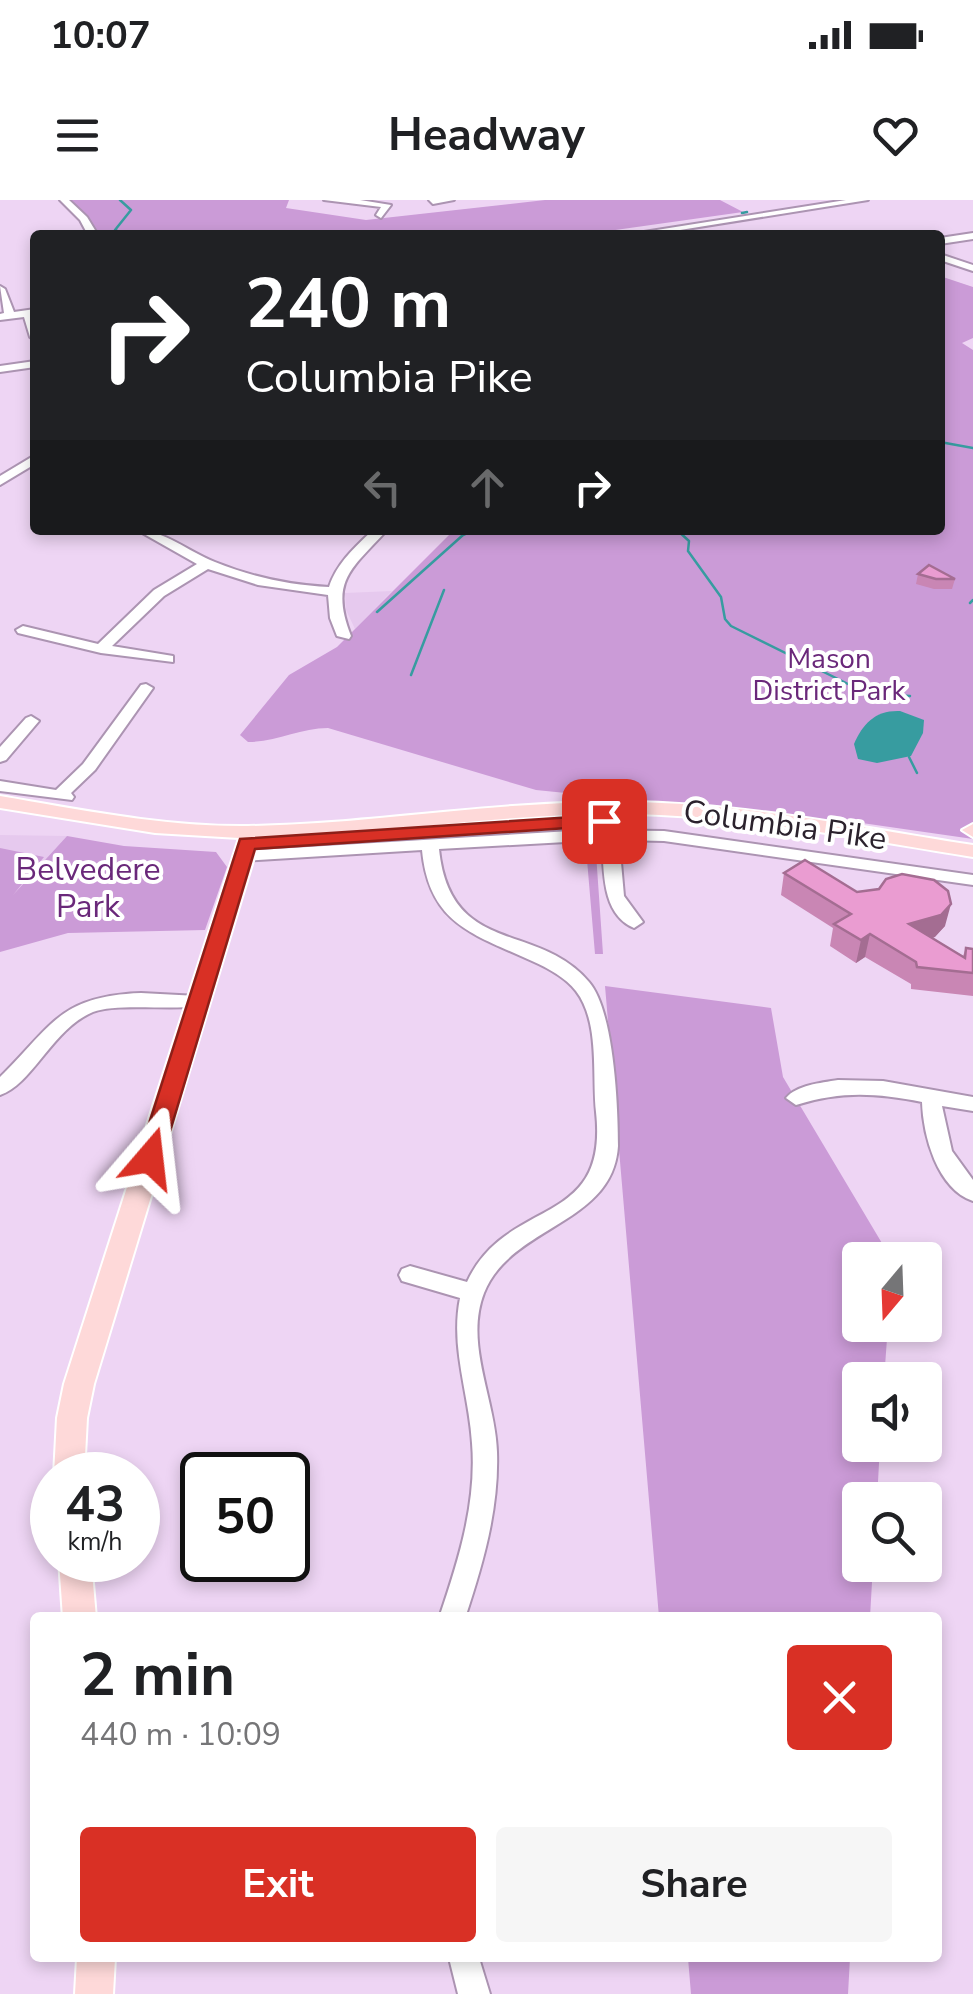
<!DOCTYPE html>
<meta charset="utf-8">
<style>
body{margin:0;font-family:"Nunito Sans",sans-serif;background:#f6f6f6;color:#202124;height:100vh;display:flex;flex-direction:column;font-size:38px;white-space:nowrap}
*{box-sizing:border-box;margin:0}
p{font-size:32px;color:#757577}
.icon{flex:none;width:55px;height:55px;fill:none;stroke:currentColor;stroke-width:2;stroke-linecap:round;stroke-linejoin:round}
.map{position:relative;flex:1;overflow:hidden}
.side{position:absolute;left:30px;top:1412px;width:912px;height:350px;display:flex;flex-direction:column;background:#fff;border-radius:10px;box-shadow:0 5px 15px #0003}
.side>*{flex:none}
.top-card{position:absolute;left:30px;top:30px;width:915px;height:305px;border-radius:10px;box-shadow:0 5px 15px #0003;background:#202124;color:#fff;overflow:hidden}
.needle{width:65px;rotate:199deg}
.tools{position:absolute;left:842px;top:1042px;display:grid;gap:20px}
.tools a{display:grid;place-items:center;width:100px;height:100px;border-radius:10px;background:#fff;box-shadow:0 5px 15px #0003;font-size:50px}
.speed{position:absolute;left:30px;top:1252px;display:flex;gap:20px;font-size:50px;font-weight:700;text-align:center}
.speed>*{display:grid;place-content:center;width:130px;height:130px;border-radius:50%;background:#fff;box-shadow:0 5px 15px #0003;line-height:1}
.speed small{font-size:25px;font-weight:400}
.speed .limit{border:5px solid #111;border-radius:15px;background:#fff;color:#111}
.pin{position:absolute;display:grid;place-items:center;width:85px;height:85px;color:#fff;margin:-42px;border-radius:20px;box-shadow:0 5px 15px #0006}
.me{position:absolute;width:110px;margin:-55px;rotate:17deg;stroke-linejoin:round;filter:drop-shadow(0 0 8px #0008)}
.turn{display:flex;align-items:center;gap:35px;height:210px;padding:0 50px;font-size:45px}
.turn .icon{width:130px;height:130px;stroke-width:2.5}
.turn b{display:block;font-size:70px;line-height:85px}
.lanes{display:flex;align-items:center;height:95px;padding:0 50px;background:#0003;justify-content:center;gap:50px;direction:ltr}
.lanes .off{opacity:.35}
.round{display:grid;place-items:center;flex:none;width:105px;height:105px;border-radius:10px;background:#f6f6f6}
.summary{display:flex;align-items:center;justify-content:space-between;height:170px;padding:0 50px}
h1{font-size:60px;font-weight:700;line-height:75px}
.cta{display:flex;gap:20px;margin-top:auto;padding:20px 50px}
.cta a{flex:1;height:115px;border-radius:10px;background:#d93025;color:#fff;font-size:40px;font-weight:700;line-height:115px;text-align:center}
.cta a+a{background:#f6f6f6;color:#202124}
.status{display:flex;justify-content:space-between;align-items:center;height:70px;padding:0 50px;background:#fff;direction:ltr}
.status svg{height:28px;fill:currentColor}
header{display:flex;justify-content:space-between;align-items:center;height:130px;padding:0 50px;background:#fff;font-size:45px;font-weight:700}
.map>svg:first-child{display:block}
</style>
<div class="status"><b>10:07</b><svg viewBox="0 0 49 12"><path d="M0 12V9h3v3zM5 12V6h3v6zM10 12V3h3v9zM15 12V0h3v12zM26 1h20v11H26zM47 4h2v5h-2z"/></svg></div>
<header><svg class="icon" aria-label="menu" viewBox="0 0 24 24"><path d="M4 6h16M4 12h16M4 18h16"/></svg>Headway<svg class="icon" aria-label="heart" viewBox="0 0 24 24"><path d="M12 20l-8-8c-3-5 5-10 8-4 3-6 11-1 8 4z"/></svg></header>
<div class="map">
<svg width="973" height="1794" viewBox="0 0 973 1794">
<rect width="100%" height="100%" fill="#eed5f4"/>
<!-- built -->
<path fill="#e6c9ee" d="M392,391L355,429L346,410L345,393Z
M0,635L67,636L0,709Z"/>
<!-- green -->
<path fill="#cb9bd7" d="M71,0H289L286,8L366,20L545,0H720L743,12L580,35H101Z
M940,76L973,87V138L962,143L973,150V639L862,623L536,590L328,528C300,528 276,542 248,542L240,535L289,475L337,447L454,330H940Z
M67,636L124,646L216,652L227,667L205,730L68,733L0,752V648L44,657L13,695Z
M571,639H595L603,754H595L586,648Z
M605,786L771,808L783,877L892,1060H860V1125H888L884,1180H860V1245H880L877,1300H860V1365H873L870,1417H659Z
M688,1758H850L848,1794H691Z"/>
<!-- water -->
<path fill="#379ca0" d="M900,511L924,520L923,533L911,556L877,563L858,559L854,544C863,523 876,510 900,511Z"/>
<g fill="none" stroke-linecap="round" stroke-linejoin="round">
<!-- stream -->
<path stroke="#379ca0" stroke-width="2.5" d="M120,0L131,10L115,30L126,35
M742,13L747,12
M940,242L973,248
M677,330L689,341L688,351L721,397L725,419L731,426L850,485L858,493L910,496
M970,403L973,400
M377,412L463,335L474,330
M411,475L444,390
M909,557L917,573"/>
<defs>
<path id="minor" d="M60,0H69L87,17L98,35H88L80,20Z
M324,0H360L391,5L381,18L376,15L381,7Z
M429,0H454L433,4Z
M846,0H868L649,35H625Z
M973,33V39L940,44V38Z
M940,54L973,65V71L940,60Z
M0,86L5,89L14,112L35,109V140L30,137L24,117L0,120V114L4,113Z
M35,161V167L0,172V166Z
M35,255V264L0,285V276Z
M137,330C164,330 189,352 215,362C252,377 289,385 329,387C337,363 355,347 373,330H387C352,369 329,380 351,436L349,439L337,436L330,418L328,395L258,385L208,369L164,396L112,446L173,456V462L101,453L18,433L16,430L23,426L98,444L154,390L197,364Z
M146,484L153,488L95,570L71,593L74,597L72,600L0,591V581L56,590L83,564L141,485Z
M31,516L39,521L6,560L0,562V547L26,518Z
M587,630L664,631L973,675V685L664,641L619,640L624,696L643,722L634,728C601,714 604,670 602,640L439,649C450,757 538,721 589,782C614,811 618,906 618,946C613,1025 511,1025 484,1093C464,1144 496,1201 497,1252C499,1309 483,1364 465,1418H439C458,1362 477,1303 472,1243C469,1193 450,1148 460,1098L402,1081L399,1075L402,1069L410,1066L467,1082C507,995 609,1030 596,912C592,875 600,822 576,791C566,778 548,768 532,761C473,734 429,724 422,650L243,661L234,656L243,651Z
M141,793L198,796L207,802C195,814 120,801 93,812C52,829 33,884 0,895V877C52,826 59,796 141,793Z
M838,880L883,881L973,897V911L942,906L952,951L973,980V1001C937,989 923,935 922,902C875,893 842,891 796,905L786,898C797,885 820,883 838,880Z
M449,1758H479L490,1794H458Z"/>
<path id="major" d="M0,596C82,610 165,627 248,626C375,624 500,600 627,602C743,603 858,627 973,645V657C858,639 742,615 625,614C503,613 382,634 260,638L94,1184L87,1218L84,1275H54L57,1218L64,1184L239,638L155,633L0,608Z
M973,624V637L962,630Z
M59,1360H91L96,1418H63Z
M77,1758H115L113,1794H75Z"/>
</defs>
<!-- minor casing -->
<use href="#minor" stroke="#ac94b2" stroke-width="4"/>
<!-- major casing -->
<use href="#major" stroke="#fff" stroke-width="4"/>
<!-- minor -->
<use href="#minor" fill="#fff" fill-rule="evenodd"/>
<!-- major -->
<use href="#major" fill="#fed9d9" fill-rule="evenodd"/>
</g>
<!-- wall -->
<path fill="#c986b4" d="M918,374L955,379L952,389H934L916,384Z
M784,673L857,692L945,726L933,738L963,756L966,748L973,749V796L911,789V784L865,757L856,763L830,746L833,728L781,695Z"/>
<!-- shaded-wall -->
<path fill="#a46d92" d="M951,704L945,726L935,737L904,746L909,724Z
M870,734L865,757L856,763L861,740Z"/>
<!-- building -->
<path fill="#ea9cd1" stroke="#a46d92" stroke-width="2.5" d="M929,365L955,379H936L918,374Z
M805,660L857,692L879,689L886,679L902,674L934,680L948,691L951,704L941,715L909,724L965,758L966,748L973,749V773L917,767L916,762L870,734L861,740L834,724L851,714L784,673Z"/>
<!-- route -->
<path fill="#d93025" stroke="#8d1f18" stroke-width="2.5" d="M604,615L611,617V625L255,649L162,958L158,965H141L138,958L240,639Z"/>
<g text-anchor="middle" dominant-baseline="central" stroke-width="8" stroke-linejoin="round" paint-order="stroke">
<!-- far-park labels -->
<g font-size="28" fill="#6a287a" stroke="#fff">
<text x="829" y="459">Mason<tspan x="829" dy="32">District Park</tspan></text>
</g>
<!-- street labels -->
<g font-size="32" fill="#2b222d" stroke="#fff">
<text transform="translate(785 625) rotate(8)">Columbia Pike</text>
</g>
<!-- park labels -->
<g font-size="32" fill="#6a287a" stroke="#fff">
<text x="88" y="669">Belvedere<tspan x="88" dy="37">Park</tspan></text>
</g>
</g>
</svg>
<div class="tools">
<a><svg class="needle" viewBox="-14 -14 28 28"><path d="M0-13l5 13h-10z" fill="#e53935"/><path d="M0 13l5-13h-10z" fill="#757577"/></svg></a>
<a><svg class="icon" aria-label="sound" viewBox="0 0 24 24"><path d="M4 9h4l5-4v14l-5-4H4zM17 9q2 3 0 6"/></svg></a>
<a><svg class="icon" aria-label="search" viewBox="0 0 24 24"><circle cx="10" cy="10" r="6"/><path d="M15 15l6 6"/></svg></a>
</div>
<div class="speed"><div>43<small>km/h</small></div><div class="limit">50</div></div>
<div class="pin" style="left:604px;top:621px;background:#d93025"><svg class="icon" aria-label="arrive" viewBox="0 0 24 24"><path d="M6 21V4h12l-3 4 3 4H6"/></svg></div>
<svg class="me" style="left:150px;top:958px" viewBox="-20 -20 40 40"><path d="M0-17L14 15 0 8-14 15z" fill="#d93025" stroke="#fff" stroke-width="4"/></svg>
<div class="top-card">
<div class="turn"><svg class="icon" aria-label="right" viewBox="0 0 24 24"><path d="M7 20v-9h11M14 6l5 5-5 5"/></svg><div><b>240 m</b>Columbia Pike</div></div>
<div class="lanes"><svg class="icon off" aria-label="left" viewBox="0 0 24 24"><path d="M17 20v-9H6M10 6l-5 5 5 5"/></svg><svg class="icon off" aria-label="ahead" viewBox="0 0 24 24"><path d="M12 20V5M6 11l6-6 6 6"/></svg><svg class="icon" aria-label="right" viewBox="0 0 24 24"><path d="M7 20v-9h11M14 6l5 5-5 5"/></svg></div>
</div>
<section class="side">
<div class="summary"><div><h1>2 min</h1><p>440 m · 10:09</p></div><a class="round" style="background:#d93025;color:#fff"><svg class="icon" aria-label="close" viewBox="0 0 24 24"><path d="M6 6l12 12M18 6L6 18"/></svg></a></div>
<div class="cta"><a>Exit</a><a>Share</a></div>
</section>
</div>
